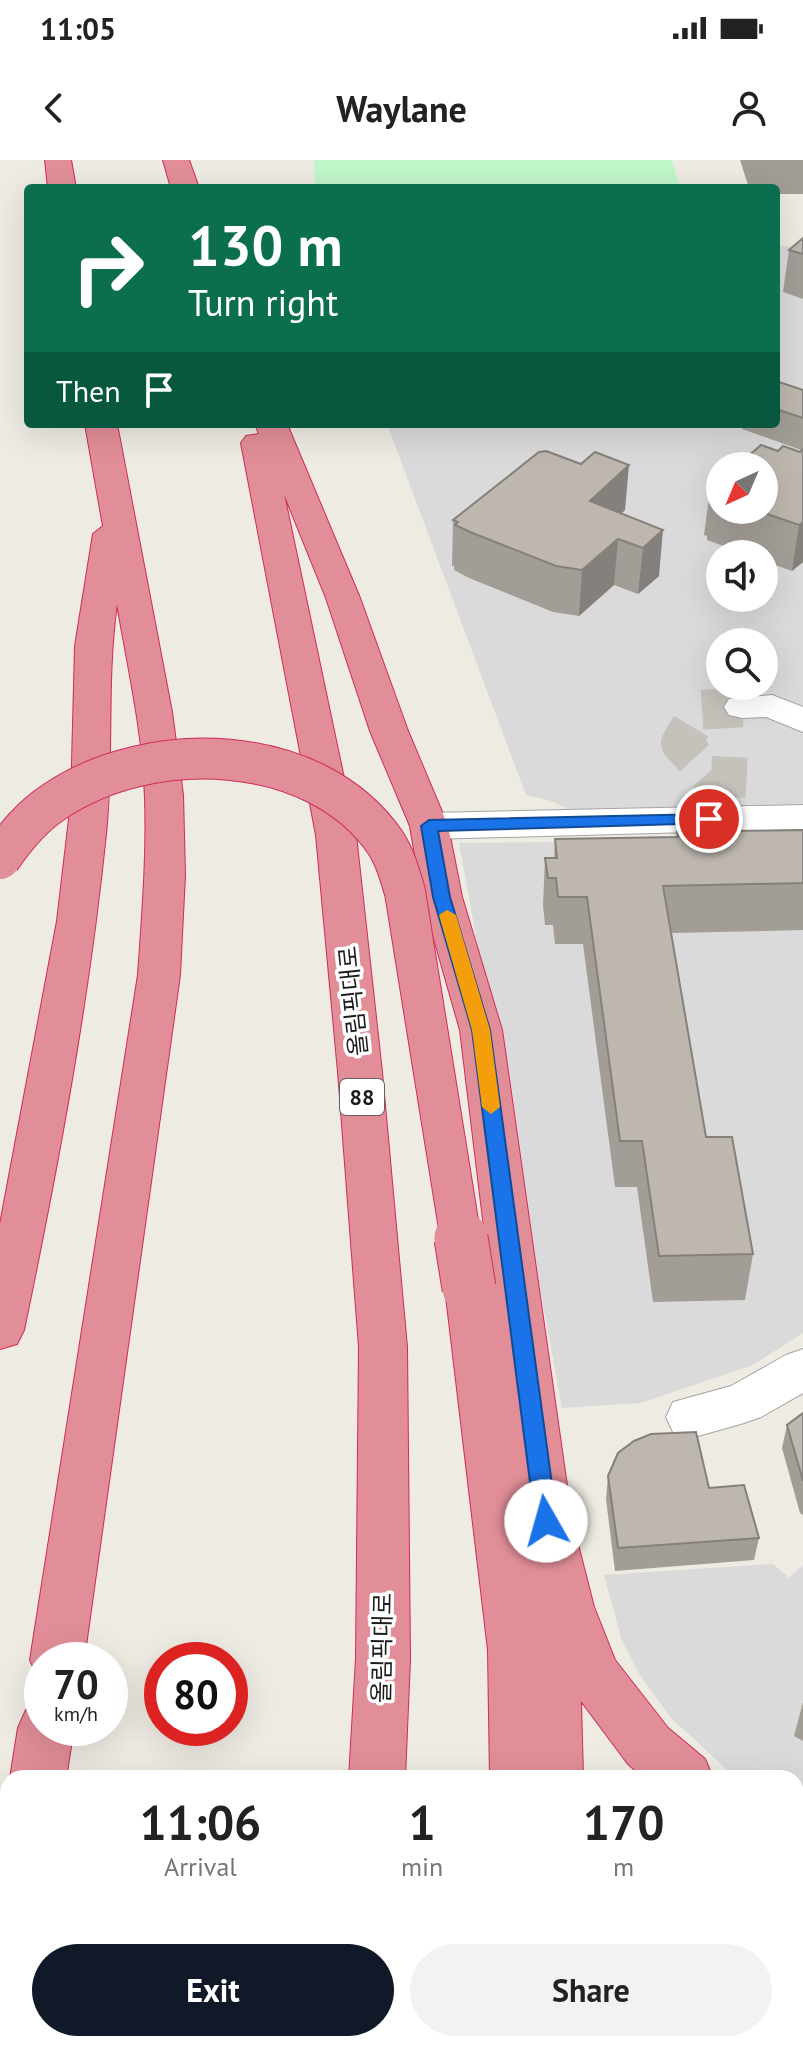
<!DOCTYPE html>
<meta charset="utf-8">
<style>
body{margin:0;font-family:"PT Sans","Noto Sans KR",sans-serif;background:#f2f2f2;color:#222;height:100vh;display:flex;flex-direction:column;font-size:30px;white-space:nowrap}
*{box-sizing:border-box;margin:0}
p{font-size:26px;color:#767676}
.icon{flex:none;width:44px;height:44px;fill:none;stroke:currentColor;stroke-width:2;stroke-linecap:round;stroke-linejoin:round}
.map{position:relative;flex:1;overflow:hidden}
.panel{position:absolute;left:0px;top:1610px;width:804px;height:282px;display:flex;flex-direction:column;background:#fff;border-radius:24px 24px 0 0;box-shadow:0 8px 32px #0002}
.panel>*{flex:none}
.banner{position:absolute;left:24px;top:24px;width:756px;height:244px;border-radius:8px;box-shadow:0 8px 32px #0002;background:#0b6e4f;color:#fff;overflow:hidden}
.needle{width:52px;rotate:224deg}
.buttons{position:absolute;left:706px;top:292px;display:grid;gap:16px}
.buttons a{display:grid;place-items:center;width:72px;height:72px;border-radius:50%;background:#fff;box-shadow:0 8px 32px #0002;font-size:40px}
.speed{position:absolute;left:24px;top:1482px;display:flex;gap:16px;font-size:40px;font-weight:700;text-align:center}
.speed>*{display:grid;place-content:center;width:104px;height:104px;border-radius:50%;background:#fff;box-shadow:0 8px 32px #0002;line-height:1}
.speed small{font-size:20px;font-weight:400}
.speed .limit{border:12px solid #d22;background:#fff;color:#111}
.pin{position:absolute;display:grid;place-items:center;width:68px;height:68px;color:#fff;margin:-34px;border:4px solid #fff;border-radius:50%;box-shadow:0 2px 8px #0007}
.me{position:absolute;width:88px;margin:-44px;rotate:353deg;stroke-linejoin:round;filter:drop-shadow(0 0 6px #0008)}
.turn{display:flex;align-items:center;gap:28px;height:168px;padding:0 32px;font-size:36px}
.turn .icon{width:104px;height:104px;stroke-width:2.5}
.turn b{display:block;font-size:56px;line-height:68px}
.then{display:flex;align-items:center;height:76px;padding:0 32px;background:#0003;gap:16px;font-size:30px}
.eta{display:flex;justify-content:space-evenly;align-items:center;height:136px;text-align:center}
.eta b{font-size:48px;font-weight:700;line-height:56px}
.button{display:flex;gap:16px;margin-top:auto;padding:16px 32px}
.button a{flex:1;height:92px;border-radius:48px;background:#111827;color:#fff;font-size:32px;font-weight:700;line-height:92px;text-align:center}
.button a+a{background:#f2f2f2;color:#222}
.status{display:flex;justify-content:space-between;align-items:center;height:56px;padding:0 40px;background:#fff;direction:ltr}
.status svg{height:22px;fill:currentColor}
header{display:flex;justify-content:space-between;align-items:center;height:104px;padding:0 32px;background:#fff;font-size:36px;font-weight:700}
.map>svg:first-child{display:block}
</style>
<div class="status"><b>11:05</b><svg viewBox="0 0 49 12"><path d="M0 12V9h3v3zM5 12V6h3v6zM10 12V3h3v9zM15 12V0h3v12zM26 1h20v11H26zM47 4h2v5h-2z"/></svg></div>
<header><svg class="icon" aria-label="back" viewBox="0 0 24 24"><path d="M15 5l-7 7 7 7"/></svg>Waylane<svg class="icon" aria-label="person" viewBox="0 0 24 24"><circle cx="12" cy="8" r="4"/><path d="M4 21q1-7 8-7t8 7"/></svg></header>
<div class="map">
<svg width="803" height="1891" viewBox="0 0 803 1891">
<rect width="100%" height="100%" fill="#eeebe3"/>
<!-- residential -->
<path fill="#dbdada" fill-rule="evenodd" d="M776,86H803V646L574,652L551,641L526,635L387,264H776ZM720,306H764V350H720ZM720,394H764V438H720ZM720,482H764V526H720Z
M803,680V1173L753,1205L641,1243L562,1248L459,683Z
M773,1404L789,1418L803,1405V1659L796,1655V1618H736L670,1557L640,1515L622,1481L604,1415Z"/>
<!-- park -->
<path fill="#c1f6c9" d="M314,0H672L680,28H315Z"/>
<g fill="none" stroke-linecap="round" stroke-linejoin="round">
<!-- minor-tunnel -->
<path stroke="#c4c2bb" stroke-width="40" stroke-dasharray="40 20" stroke-linecap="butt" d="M742,547L701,550L681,583L711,616L750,618"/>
<defs>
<path id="minor" d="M772,535L803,547V572L766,557L742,558L729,555L724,547L729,539Z
M803,645V669L429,679L415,675L410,666L415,657L429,653Z
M803,1189V1233L761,1257L744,1263L691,1278L673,1272L666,1257L673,1242L731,1226L786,1195Z"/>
<path id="highway" d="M45,0H71L76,28H48Z
M163,0H189L199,28H171Z
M85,264H117L172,552L183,635L185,715L180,815L84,1500H42V1519L38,1517L30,1500L138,815C142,756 147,697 145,638C143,573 128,508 117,444C106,520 114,597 106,674C89,841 58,1006 24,1170L17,1184L0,1189V1064L57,761L71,642L75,486L93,374L103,366Z
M255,264H287L360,438L408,571L448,666L462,737L502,870L572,1361L594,1447L615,1500L668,1568L705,1599L713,1618H644L628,1604L581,1541L583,1618H490L488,1490L445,1128L452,1115L469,1109L486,1115L491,1125L460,870L422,737L410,666L370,571L326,438L284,334L356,675L382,912L407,1187L410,1499L405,1618H349L356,1499L359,1187L338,912L316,675L241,283L246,276L259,274Z
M42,1544V1568H74L66,1618H10L18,1568L26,1550Z
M796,1664L803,1667V1724L796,1721Z
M8,1747V1844L0,1847V1750Z
M332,1884H394L393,1891H331Z
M481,1884H543L542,1891H480Z"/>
</defs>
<!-- minor casing -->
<use href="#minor" stroke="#a4a4a4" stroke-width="2"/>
<!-- highway casing -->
<use href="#highway" stroke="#cf2c59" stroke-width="2"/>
<!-- minor -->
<use href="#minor" fill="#fff" fill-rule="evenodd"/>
<!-- highway -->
<use href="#highway" fill="#e28e98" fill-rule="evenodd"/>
<defs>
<path id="highway-bridge-far1" d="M0,699C15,677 31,657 54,642C149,577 315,581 385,682C395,697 400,715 405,732L461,1080"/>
<path id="highway-bridge" d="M461,1078L469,1128"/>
</defs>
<!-- highway-bridge-far1 casing -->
<use href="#highway-bridge-far1" stroke="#cf2c59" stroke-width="42" stroke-linecap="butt"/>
<!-- highway-bridge casing -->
<use href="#highway-bridge" stroke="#cf2c59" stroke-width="55" stroke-linecap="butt"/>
<!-- highway-bridge-far1 -->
<use href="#highway-bridge-far1" stroke="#e28e98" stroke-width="40"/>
<!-- highway-bridge -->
<use href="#highway-bridge" stroke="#e28e98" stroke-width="53"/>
</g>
<!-- wall -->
<path fill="#a39d97" d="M740,0H803V34H776V28H749Z
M803,78V139L783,132L789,90Z
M776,221L803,230V402L792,411L764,401V394H746L707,380V376L704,375L710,330L720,321V350H764L801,290L742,269V264H776Z
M625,350L621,354L659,416L638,434L614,425L579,456L553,452L469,418L454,410V406H452L453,360Z
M803,670V770L671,773L706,977L753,1094L745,1140L653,1142L637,1027H615L583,784H555L553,765H545L543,745L545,698H554L555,679L677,677V672Z
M803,1253V1355L800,1353L782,1288L787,1265Z
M608,1316L709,1328L759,1378L754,1400L615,1411L606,1339Z
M803,1542V1581L794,1576Z"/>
<!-- shaded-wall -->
<path fill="#85807b" d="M629,305L625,350L586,386L590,341Z
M803,362V402L792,411L799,365Z
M663,370L659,416L638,434L643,388Z
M618,379L614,425L579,456L582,410Z"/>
<!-- building -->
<path fill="#beb7b0" stroke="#85807b" stroke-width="2" d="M803,78V94L789,90Z
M776,221L803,230V258L776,249Z
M761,285L778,291L783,286L800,292L803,289V362L799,365L756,350H764V306H737Z
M546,291L581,304L595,292L629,305L590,341L663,370L643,388L618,379L582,410L556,406L470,372L455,365L458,362L453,360L539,292Z
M720,321V337L712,334L715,332L710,330Z
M803,670V723L663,726L706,977H732L753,1094L659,1096L642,981H620L587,737H558L556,718H548L545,698H557L555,679L678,677L677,672Z
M803,1253V1321L787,1265Z
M696,1272L709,1328L744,1325L759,1378L618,1388L608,1316L618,1293L634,1281L651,1274Z"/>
<!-- route -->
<path fill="#1a73e8" stroke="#114b97" stroke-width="2" d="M709,654L715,656V663L438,671L450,737L490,870L557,1361L554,1367L546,1370L538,1367L535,1361L472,870L433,737L421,666L429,660Z"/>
<!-- slow -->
<path fill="#f59e0b" d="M447,750L456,755L490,870L500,947L491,954L482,947L472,870L439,755Z"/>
<g text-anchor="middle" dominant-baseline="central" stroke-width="7" stroke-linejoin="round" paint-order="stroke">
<!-- shield labels -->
<rect fill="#fff" stroke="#616161" stroke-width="2" x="340" y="919" width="44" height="36" rx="6"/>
<g font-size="22" font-weight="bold" fill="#1d1d1d">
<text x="362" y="937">88</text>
</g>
<!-- street labels -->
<g font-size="24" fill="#1d1d1d" stroke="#fff">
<text transform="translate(353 841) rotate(-96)">올림픽대로</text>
<text transform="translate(382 1488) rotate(-89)">올림픽대로</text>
</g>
</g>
</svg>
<div class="buttons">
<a><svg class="needle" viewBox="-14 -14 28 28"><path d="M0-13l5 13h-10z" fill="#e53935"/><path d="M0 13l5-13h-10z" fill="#767676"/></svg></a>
<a><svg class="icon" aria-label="sound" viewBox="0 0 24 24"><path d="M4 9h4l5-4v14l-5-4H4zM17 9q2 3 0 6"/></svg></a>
<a><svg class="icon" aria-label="search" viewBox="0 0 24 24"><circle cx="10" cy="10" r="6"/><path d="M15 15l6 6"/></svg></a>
</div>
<div class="speed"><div>70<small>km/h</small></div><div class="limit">80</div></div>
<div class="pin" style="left:709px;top:659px;background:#d93025"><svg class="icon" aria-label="arrive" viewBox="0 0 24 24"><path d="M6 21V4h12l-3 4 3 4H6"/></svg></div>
<svg class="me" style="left:546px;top:1361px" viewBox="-20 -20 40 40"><circle r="19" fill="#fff"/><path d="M0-13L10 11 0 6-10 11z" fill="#1a73e8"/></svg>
<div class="banner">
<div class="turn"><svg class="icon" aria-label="right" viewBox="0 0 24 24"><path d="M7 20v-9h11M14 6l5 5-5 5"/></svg><div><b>130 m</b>Turn right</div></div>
<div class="then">Then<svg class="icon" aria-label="arrive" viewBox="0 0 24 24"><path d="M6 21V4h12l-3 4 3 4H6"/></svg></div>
</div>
<section class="panel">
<div class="eta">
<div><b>11:06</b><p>Arrival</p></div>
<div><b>1</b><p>min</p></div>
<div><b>170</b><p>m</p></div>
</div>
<div class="button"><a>Exit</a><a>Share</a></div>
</section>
</div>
